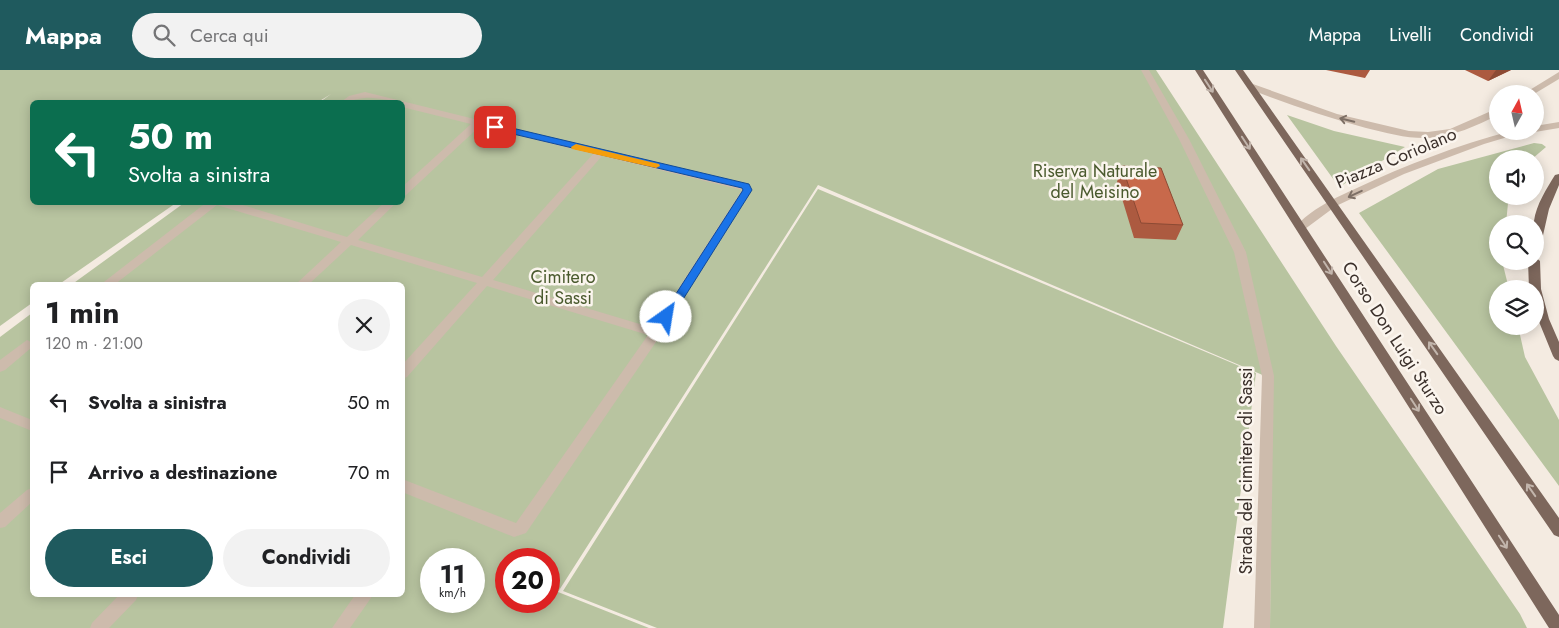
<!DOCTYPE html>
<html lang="it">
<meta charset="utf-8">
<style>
body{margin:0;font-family:Jost,sans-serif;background:#f2f2f2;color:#202124;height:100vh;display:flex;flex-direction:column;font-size:19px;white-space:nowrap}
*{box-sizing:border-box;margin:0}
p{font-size:16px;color:#757577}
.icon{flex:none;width:28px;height:28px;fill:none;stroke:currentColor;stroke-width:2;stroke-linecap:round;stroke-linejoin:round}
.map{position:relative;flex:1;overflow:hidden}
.details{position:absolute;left:30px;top:212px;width:375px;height:315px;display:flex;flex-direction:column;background:#fff;border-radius:8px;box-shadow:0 2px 12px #0003}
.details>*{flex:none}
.top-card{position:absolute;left:30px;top:30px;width:375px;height:105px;border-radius:8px;box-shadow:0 2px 12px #0003;background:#0b6e4f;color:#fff;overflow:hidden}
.needle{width:32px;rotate:8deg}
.fabs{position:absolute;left:1489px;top:15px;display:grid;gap:10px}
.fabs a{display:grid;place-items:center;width:55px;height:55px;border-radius:50%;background:#fff;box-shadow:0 2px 12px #0003;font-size:25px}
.speed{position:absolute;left:420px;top:478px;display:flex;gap:10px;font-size:25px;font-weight:700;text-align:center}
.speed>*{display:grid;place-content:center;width:65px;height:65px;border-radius:50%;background:#fff;box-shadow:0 2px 12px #0003;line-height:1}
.speed small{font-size:12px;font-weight:400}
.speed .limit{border:8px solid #d22;background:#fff;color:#111}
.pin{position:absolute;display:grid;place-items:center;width:42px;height:42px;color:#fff;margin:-21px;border-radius:10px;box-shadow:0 2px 8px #0006}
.me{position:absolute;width:55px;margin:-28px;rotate:32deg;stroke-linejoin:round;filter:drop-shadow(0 0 4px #0008)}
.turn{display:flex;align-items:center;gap:18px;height:105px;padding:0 15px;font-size:22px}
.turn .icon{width:65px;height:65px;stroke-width:2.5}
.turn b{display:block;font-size:35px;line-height:42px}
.round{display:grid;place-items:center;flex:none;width:52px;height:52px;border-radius:26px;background:#f2f2f2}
.head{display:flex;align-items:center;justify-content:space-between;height:85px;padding:0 15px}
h1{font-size:30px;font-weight:700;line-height:38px}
.action{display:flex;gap:10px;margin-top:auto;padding:10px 15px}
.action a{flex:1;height:58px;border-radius:30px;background:#1f5a5e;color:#fff;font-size:20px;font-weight:700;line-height:58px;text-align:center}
.action a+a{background:#f2f2f2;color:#202124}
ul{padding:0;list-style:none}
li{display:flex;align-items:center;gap:15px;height:70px;padding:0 15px}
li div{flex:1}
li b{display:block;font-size:19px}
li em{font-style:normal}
header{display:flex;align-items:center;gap:30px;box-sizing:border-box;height:70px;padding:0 25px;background:#1f5a5e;color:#fff}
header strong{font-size:24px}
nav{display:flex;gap:28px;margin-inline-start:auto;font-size:18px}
.search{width:350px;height:45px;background:#f2f2f2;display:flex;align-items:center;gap:12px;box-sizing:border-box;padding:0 18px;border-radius:28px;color:#757577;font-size:19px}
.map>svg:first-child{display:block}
</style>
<header>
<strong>Mappa</strong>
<div class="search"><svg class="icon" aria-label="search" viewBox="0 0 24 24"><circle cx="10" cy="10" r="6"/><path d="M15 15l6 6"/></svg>Cerca qui</div>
<nav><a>Mappa</a><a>Livelli</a><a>Condividi</a></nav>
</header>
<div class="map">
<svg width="1559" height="558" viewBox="0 0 1559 558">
<rect width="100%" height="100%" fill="#f4ebe1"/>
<!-- green -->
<path fill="#b8c4a0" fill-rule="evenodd" d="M0,0H1156L1336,276L1520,544L1527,558H1270L1272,309L818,115L558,522L649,558H0V267L32,243V525H402V215H71L184,133L402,132V32H320L331,24L318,32H32V132L176,133L58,215H32V233L0,256ZM431,489H474V531H431ZM506,489H549V531H506Z
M1287,45L1334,61L1405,77L1339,117Z
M1534,73L1542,74L1546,77L1532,89H1498V126H1511L1508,133L1506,154H1498V191H1502L1509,219H1498V256H1518L1525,287L1559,350V416L1359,143L1438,99Z
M818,119L1256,303L1223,558H657L563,521Z"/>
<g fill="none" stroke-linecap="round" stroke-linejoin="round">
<!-- lane -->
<path fill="#cdbbac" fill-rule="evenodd" d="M365,22L600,80L745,113L749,114L752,120L660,266L526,463L514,467L402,422V409L516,453L648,265L487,216L407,307L402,309V295L477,213L351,175L308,215H295L341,172L217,135L114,215H100L207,132H233L347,167L385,132H397L358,170L482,207L593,84L480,56L406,125L402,126V117L471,54L402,37V32C390,32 378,27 365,28C356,28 350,33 341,32L349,26ZM602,86L742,120L653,258L493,210Z
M27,270L31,272V278L5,300L0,302V290Z
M0,337L32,350V361L0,348Z
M32,418V432L5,457L0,458V443L27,420Z
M119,525H138L136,530L109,558H90L92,553Z
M355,525H373L350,558H332Z"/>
<!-- street -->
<path fill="#cdbbac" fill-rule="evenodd" d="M1141,0H1149L1189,69L1246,182L1274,306L1270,558H1254L1262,306L1234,182L1179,69Z
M1559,2V9L1534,24H1523Z
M1250,13L1337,44L1409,61L1428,62L1450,59L1498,38V45C1476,56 1454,66 1429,68C1408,69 1387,63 1366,58C1325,47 1286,34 1247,18V14Z
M1559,52V58L1535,62L1532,61H1535V56Z
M1511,61H1528L1484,74L1404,104L1336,136L1305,159L1301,161L1296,157C1309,140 1337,127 1357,118C1406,95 1458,75 1511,61Z"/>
<!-- primary -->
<path fill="#7d675c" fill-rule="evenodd" d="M1195,0H1203L1559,545V558H1549Z
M1235,0H1243L1559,448V467L1554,465Z
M1559,104V115L1549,139L1541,174L1535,178C1535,169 1534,158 1534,151C1536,135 1547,118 1555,105Z
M1535,187L1540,191L1541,219L1549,249L1559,272V291L1555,289L1553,286L1535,242V219H1529L1528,191H1535Z"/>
</g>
<!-- wall -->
<path fill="#ac5a40" d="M1326,0H1370L1365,8Z
M1465,0H1511L1488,11Z
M1122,96L1183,155L1176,170L1134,168L1117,112Z"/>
<!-- shaded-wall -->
<path fill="#8c4a34" d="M1496,0H1511L1488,11Z"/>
<!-- building -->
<path fill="#c8694b" stroke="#8c4a34" d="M1122,96L1161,98L1183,155L1141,153Z"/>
<!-- one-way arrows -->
<defs><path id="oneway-shaft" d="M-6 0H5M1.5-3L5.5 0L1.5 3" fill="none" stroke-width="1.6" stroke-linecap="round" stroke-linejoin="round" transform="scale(1.25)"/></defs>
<g stroke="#c2b5ac">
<use href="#oneway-shaft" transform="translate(1209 16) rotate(57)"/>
<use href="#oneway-shaft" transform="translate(1246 73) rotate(57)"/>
<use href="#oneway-shaft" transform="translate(1305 94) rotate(-125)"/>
<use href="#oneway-shaft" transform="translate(1328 198) rotate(57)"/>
<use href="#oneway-shaft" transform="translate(1433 278) rotate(-125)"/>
<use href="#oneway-shaft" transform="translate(1415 335) rotate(57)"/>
<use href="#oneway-shaft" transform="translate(1531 420) rotate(-125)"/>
<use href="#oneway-shaft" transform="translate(1503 472) rotate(57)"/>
</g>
<g stroke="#7d6f65">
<use href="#oneway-shaft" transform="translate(1347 50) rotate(-166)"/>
<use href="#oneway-shaft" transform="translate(1355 124) rotate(155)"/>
</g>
<!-- route -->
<path fill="#1a73e8" stroke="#114b97" d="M495,54L749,114L752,120L670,250L666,251L661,247L743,120L742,118L492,59L491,57Z"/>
<!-- slow -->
<path fill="#f59e0b" d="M576,74L659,94L660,96L656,98L572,79L571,77Z"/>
<g text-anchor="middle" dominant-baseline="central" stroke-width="5" stroke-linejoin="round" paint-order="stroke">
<!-- street labels -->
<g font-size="18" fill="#3b302b" stroke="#fbf5ee">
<text transform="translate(1396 88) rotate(-23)">Piazza Coriolano</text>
<text transform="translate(1395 268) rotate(57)">Corso Don Luigi Sturzo</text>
<text transform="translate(1246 401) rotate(-90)">Strada del cimitero di Sassi</text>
</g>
<!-- park labels -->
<g font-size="18" fill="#4a5a2e" stroke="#fbf5ee">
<text x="1095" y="101">Riserva Naturale<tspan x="1095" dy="21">del Meisino</tspan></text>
<text x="563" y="207">Cimitero<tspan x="563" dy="21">di Sassi</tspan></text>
</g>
</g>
</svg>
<div class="fabs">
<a><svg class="needle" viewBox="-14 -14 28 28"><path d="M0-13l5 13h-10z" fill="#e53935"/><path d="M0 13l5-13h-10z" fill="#757577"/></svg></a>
<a><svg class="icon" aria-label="sound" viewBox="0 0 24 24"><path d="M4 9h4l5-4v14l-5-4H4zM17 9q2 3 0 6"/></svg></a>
<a><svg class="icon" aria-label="search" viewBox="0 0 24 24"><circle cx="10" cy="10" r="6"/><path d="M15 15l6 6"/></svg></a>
<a><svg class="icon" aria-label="layers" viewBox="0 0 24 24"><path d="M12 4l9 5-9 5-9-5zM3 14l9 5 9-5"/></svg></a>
</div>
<div class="speed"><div>11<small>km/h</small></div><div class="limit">20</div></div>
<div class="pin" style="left:495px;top:57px;background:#d93025"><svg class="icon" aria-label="arrive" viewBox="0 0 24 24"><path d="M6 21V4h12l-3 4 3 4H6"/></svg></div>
<svg class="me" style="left:666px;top:247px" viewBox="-20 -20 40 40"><circle r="19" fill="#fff"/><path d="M0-13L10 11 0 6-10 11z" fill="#1a73e8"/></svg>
<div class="top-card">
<div class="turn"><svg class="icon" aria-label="left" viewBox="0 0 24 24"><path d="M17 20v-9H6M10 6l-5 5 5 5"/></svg><div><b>50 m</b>Svolta a sinistra</div></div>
</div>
<section class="details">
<div class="head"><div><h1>1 min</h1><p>120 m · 21:00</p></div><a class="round"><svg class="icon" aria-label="close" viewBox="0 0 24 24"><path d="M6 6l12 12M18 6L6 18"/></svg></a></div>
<ul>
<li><svg class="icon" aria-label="left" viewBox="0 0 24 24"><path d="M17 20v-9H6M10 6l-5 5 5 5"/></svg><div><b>Svolta a sinistra</b></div><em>50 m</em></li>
<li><svg class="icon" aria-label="arrive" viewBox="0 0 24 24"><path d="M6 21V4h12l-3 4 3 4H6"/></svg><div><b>Arrivo a destinazione</b></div><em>70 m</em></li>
</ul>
<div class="action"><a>Esci</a><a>Condividi</a></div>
</section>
</div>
